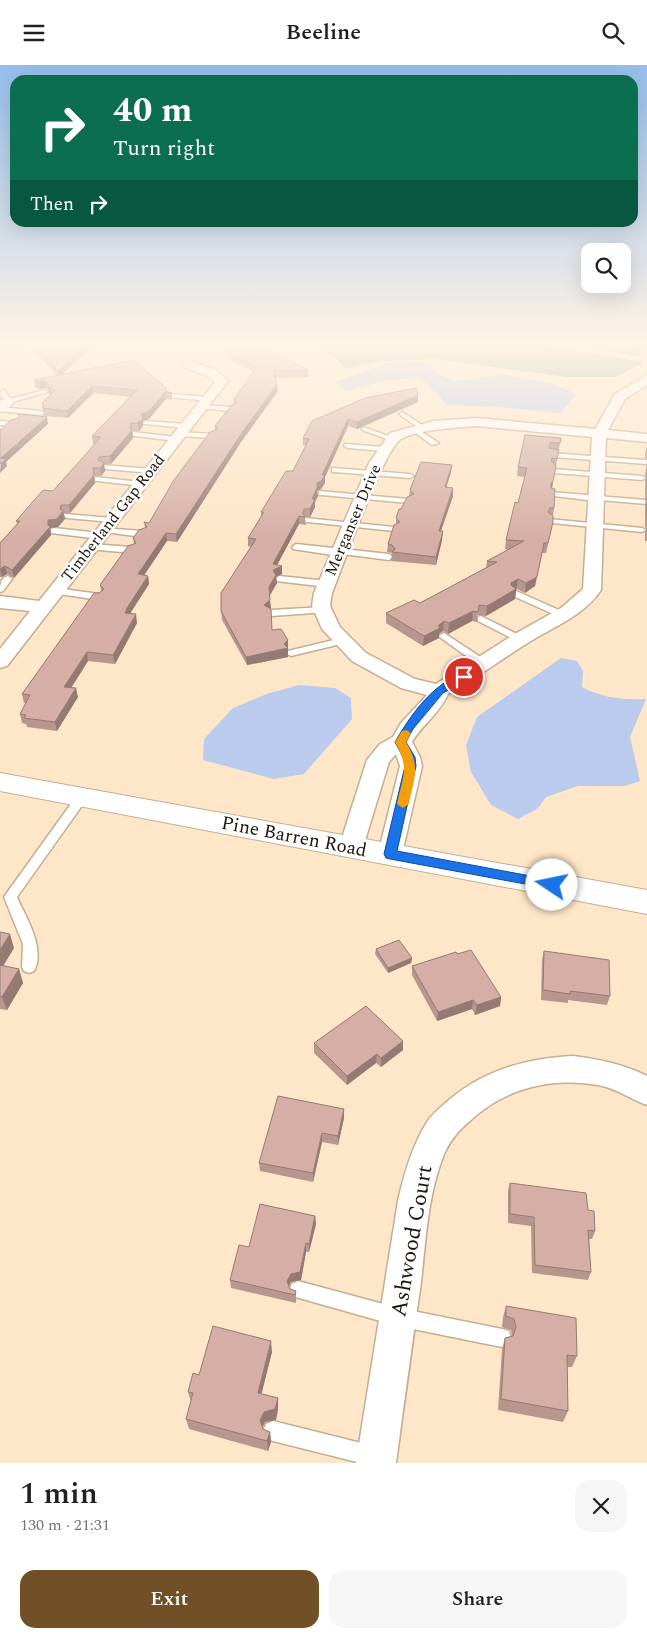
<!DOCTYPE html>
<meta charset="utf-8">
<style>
body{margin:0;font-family:Spectral,serif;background:#f6f6f6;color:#202124;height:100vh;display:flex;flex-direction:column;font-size:19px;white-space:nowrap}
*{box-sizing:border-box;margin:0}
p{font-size:16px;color:#757577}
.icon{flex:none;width:28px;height:28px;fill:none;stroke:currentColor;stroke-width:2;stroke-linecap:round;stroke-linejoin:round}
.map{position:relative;height:1398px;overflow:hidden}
.sheet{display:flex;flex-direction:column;background:#fff;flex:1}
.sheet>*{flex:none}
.hud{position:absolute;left:10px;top:10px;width:628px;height:152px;border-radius:15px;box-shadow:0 5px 20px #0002;background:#0b6e4f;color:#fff;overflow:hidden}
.buttons{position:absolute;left:581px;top:178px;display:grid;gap:10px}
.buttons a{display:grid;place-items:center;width:50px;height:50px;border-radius:10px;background:#fff;box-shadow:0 5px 20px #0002;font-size:25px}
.pin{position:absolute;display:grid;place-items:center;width:42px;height:42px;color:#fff;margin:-21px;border:2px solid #fff;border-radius:50%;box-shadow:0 1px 5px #0007}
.me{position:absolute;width:55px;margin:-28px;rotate:281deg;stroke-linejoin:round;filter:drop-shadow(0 0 4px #0008)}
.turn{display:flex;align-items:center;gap:18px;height:105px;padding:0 20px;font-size:22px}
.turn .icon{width:65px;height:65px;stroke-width:2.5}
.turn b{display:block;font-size:35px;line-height:42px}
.then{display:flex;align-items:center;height:48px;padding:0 20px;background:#0003;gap:10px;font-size:19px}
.round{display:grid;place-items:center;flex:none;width:52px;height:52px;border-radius:15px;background:#f6f6f6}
.summary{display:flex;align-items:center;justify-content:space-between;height:85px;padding:0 20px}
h1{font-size:30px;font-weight:600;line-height:38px}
.primary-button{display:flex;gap:10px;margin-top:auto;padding:10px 20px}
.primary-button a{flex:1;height:58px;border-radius:15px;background:#714f27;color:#fff;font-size:20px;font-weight:600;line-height:58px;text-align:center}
.primary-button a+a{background:#f6f6f6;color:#202124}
header{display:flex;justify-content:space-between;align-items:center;height:65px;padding:0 20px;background:#fff;font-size:22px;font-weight:600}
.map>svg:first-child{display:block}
</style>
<header><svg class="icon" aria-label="menu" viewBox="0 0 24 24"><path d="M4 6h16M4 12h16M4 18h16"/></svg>Beeline<svg class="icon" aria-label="search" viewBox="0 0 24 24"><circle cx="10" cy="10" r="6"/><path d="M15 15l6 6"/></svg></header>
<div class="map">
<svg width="647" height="1398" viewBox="0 0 647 1398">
<rect width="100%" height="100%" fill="#fee6c8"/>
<!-- forest -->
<path fill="#8cae94" d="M305,278H525L644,297L616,312H566L436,294L382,296L346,304L322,280Z"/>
<!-- water -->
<path fill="#bacbee" d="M393,296L430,298L435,307L453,316L504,310L553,319L576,329L561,348L499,342L447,340L421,313L389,315L346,326L335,317Z
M561,593L577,596L583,606L582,622C603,633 622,635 646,634L630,672L640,716L625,721H578L546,732L537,744L518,754L491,740L471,707L466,680L477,652Z
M299,620L335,623L351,633L352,654L304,709L274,714L203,695L204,674L233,643L267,629Z"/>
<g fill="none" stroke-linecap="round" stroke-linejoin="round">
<defs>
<path id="lane" d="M3,325L5,326L10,334L45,325L48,327L8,338L6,337L0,328Z
M170,329L208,332L211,334L208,336L168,332V330Z
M202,340L232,342L235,344L232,346L200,343V341Z
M0,342L41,346L44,348L41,350L0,346Z
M402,347L425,362V364H421L400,350L399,349Z
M0,356L16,357L19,359L16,361L0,360Z
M146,356L186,359L190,361L186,363L144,359L143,358Z
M362,363H366L397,374L393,376L362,365Z
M413,364H417L439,378L432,380L413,366Z
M133,367L176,372L180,374L176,376L136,371H133Z
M177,367L213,369L217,371L213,373L180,371H177Z
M345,379L385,382L389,384L385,386L348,383L344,381Z
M550,388L645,395H647V399L553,392L549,390Z
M102,400L151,404L155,406L151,408L105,404L101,402Z
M332,403L410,409L414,411L410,413L335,407H332Z
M552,404L642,411L646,413L642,415L555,408L551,406Z
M95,412L141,417L145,419L141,421L98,416H95Z
M319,426L408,434L412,436L408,438L322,430H319Z
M551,427L645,435H647V439L599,435L596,436L554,431H551Z
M64,449L112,453L116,455L112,457L67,453L63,451Z
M305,453L394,462L398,464L394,466L308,457H305Z
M549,454L642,463L646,465L642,467L552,458L548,456Z
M54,463L100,468L104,471L100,474L51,468V464Z
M101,463L143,466L147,469L143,472L104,467L100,465Z
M91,479L132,482L136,485L132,488L88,484L87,482Z
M296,479L389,489L393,492L389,495L343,489L339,491L293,484L292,482Z
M8,511L12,514L3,526L0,527C0,520 0,513 8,511Z
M279,511L327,516L331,519L327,522L276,516L275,514Z
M56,523L99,529L104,532L99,535L53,528L51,526Z
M516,526L568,549L570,551L568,553H562L513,531L511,529Z
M324,542L327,543V547L271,551L266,548L271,545Z
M481,551L523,572L525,574L523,576H517L478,556V552Z
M444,568L488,597L489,599L488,601H480L441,573L439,571Z
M342,573L347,576L345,578L291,591L286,588L288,586Z
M82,728L86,729L88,732L86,735L17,832C26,853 46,883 34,906L29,908L24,906L22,902L23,879L4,832L78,729Z
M298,1216L398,1243L502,1264L509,1266L511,1273L509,1280L502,1282L398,1261L292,1231L289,1225L292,1219Z
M273,1356L373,1381L380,1384L383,1391L380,1398H361L273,1376L266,1373L263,1366L266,1359Z"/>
<path id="street" d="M188,295L216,305L228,316L7,601L0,603V584L30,546L0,543V531L39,536L215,317L208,311L184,302L182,299Z
M647,310V320L625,334L608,365L647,369V377L606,373L601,525C583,552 552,562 526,579C500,595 476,614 448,629C441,647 422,660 412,677L420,692L422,701L402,789L399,795L390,798L381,795L378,789L400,701L396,689L389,697L363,782L360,788L351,791L342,788L339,782L367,695L380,679L393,672L401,658L427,630L401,623L352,596L322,564L312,541L314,528L369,398L390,368L434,356L477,353L595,364L615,329ZM477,361L592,372L583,524L561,543L513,570L436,619L415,614L366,588L340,562L330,541L332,528C342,503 384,384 401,374C419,364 456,363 477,361Z
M8,332L15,336L5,346L0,347V336Z
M573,991C599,994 623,999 647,1011V1040C630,1034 616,1023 598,1020C551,1012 506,1023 471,1055C460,1064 451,1074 445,1087C428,1127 426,1174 421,1217C412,1278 404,1338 396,1398H356L398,1136C404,1109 412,1081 427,1057C433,1048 441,1042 449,1035C484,1005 527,993 573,991Z"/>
<path id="secondary" d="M0,708L647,825V849L0,726Z"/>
</defs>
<!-- lane casing -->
<use href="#lane" stroke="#c5ae91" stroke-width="3"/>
<!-- street casing -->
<use href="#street" stroke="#c5ae91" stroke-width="3"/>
<!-- secondary casing -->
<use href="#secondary" stroke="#c5ae91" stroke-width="2"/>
<!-- lane -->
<use href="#lane" fill="#fff" fill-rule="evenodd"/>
<!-- street -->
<use href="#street" fill="#fff" fill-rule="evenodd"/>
<!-- secondary -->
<use href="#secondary" fill="#fff" fill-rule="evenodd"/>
</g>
<!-- wall -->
<path fill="#b7968e" d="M0,278H25L14,288L0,287Z
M27,278H97L61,310L166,326L172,328V335L166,334L149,354L143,356V361L139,366H132L133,373L111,399H104L105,406L101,411H94L95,418L70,448H64L65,454L58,462L50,463L51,470L14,513L7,509L2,512H0V478L17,459L16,456L53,426L95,379H93L92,371L131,332L93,328L68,353L44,351L42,338L51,330L49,329L48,325L46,323L40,324L35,322L34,315L57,311Z
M592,278H647L636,292L594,282Z
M228,287L308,305V312L275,313L278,326L241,377L177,477L167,476L144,510L148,511L149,519L130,548L137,558L115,599L88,596L71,623L78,632L57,666L27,662L26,659L22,658L20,649L26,638H24L22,629L99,528L101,526L100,520L134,479L133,473L145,463L144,457L149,458L215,365V361L234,339V334L254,306L228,294Z
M418,330V337L357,364L348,361L325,412V418L321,424L317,426L318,431L315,437V442L310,452H305L306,460L299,459L277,500L282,509L276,512L277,518L270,530V544L272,565L288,575V592L247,600L222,555L221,546L251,482L248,481V473L261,451V447L293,406L306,381L303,380V373L312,356Z
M525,370L561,373L552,423L554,443L551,466L546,488H542L535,521L525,528L517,524L516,525L515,534L486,551L477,550V557L472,556L448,569L443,566L439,569V573L423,581L386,558V548L420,538L486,503L487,496L509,485L505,484L506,475L518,438L525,412L517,411L518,402Z
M647,381V394L645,393V388Z
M647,395V476H645V468L646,463L645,462V441L646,434L645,433V416L646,411L645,410Z
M452,400L451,407L446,423L453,431L441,466L442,475L436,500L391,496L392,488L387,487L388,479L396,459V453L409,431L410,425Z
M0,867L14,883L3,901L19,904L23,918L7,945L0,944Z
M376,884L412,893L411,898L388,908L375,889Z
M544,886L610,931L607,940L568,935V938L541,935L542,895Z
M457,889L501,932L500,941L475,950L472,944L437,956L412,910V901Z
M314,978L403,985L381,1002L376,998L347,1020L314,988Z
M344,1044V1053L338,1080L322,1077L313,1117L260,1106L259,1098Z
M510,1118L588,1145L595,1166L592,1174H589L591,1207L588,1215L532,1208L531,1161L508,1158V1126Z
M315,1151L316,1159L309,1187H306L301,1215L291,1217L289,1221L290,1224L296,1226V1238L231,1223L230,1215L249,1182Z
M506,1241L577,1291L572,1302H567L568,1346L563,1357L498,1345L502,1284L505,1273L512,1271L511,1265L502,1262L503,1252Z
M272,1287L261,1329L278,1333V1344L276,1355L265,1357L263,1362V1364L270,1367L271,1377L268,1386L189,1364L186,1354L191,1337L188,1327L199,1310Z"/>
<!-- shaded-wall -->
<path fill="#957a74" d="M17,278H25L14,288L13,282Z
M89,278H97L59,312L58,306Z
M647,280V285L636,292L637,285Z
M45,316L46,323L40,324L39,317Z
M277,319L278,326L241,377L177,477L176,469L241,369Z
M92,321L93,328L68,353L67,346Z
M165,327L166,334L149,354L143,356V361L139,366L138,358L141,349Z
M418,330V337L357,364V357Z
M47,352L48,359L6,397L7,401L0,408L1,393Z
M348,354V361L325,412V418L321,424L317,426L318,431L315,437V442L310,452V444L312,434L317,418L322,410Z
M131,358L133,373L111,399L110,391L130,364Z
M104,398L105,406L101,411L100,403Z
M452,400L451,407L444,430L445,422Z
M94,410L95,418L70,448L69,440Z
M553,416L552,425L549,427L551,418Z
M453,423V431L438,474L439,466Z
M61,440L62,447L63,446L65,454L58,462L50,463L51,470L14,513L12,505L48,460V455L60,444Z
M299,451V459L275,504L282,501V509L276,512L277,518L270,530L269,522L273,514V499Z
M443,466L442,475L436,500V492Z
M166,468L167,476L139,518L138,509Z
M544,478L535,521L525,528L526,518Z
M5,501L7,509L2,512L0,504Z
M148,511L149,519L128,552L125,548L127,543Z
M518,514L515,534L486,551L487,541L511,518Z
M270,535L271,543L264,549V540Z
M473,546L472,556L448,569L449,558Z
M136,549L137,558L115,599L113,590Z
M444,556L443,566L439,569V573L423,581L424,571Z
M288,575V592L247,600L246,592L284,579Z
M87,587L88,596L66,631L64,622Z
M76,623L78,632L57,666L55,657Z
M10,869L14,883L0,906V885Z
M412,893L411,898L388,908V903Z
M19,904L23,918L7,945L2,932Z
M501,932L500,941L475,950L477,940Z
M473,935L472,944L437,956L438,947Z
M403,976V985L381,1002V993Z
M377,989L376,998L347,1020V1011Z
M344,1044V1053L338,1080V1071Z
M322,1068V1077L313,1117V1108Z
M315,1151L316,1159L309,1187V1179Z
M306,1178V1187L301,1215L291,1217L287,1224V1216Z
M271,1276L272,1287L259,1339L258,1328Z
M278,1333V1344L276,1355L265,1357L261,1365L260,1355L264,1347Z
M270,1367L271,1377L268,1386L267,1376Z"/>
<!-- building -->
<path fill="#d5afa5" stroke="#957a74" d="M0,278H17L13,282L0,281Z
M32,278H89L58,306Z
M608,278H647V280L637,285Z
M255,280L308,305L273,306L277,319L241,369L176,469L166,468L138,509L148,511L127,543L125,548L136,549L113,590L87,587L64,622L76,623L55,657L24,653L26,650L20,649L30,630L22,629L94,528H99L104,524L100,520L128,481L136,478L133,473L139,465L147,462L144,457L149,458L174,415L210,367L218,364L215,361L231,341L236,337L234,334L257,302L228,287Z
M134,295L166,323V326L172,328L165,327L148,347L141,349L143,353L138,358H131L130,364L132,365L110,391L99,392L98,395L104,398L100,403H93L94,410L69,440H61L60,444L63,446L57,454L48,455V460L50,462L12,505L5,501L0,504V478L20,456H16L43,425L53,426L101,372L92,371L137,325L92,321L67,346L42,343L44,340L42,338L55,325L47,322L49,320L45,316L39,317L34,315Z
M416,323L418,330L357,357L348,354L322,410H325L321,416L317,418V423L312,434H315L310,444H304L303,449L305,452L299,451L273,499L282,501L273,505L276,510L269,522L270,535L264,540L271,544L272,565L281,564L288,575L284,579L288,583L246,592L221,546V528L256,474L248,473L264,447H261L286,406H293L309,374L303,373L312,356L365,333Z
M18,349L47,352L1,393L6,394L0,399V365L11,355L19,353Z
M525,370L561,373L560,378L551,377L549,380V383L559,385L557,394L552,393L551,396L556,401L553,416L551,418V423L555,424L554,443H550L548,447L553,451V457L548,478H544L537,512L526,518L518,514L511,518V520L516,524L487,541L479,540L478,547L473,546L449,558L444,556L438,561L440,563L424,571L386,548L414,535L420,538L497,497L487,496L524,476L506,475L515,437L518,438L527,403L518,402Z
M421,397L452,400L445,422L453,423L439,466H443L436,492L392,487L395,484L392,480L388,479L394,460L400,457L396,453L399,444H401L407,432L414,429L410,425Z
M647,407V425L646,408Z
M646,433H647V454Z
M0,867L10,869L0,885Z
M399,875L412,893L388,903L376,884Z
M471,885L501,932L477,940L473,935L438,947L412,901L456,887L457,889Z
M544,886L609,895L610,931L570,926V929L543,925Z
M0,900L19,904L2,932L0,931Z
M366,941L403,976L381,993L377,989L347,1011L314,978Z
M278,1031L344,1044L338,1071L322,1068L313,1108L259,1098Z
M510,1118L586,1128L588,1145L594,1146L595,1166L588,1165L591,1207L535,1200L534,1152L510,1149Z
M260,1139L315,1151L309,1179L306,1178L300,1207L291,1209L287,1216L290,1224L296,1226L295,1230L230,1215L239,1180L249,1182Z
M506,1241L576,1253L577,1291L567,1290L568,1346L501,1334L505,1273L513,1271L516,1262L514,1254L506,1251Z
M213,1261L271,1276L258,1328L278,1333L275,1344L264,1347L260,1355L263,1364L270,1367L267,1376L186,1354L193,1328L188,1327L193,1308L199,1310Z"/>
<!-- sky -->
<linearGradient id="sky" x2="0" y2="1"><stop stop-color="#95bdea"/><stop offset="0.59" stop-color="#fff4e6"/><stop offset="1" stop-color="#fff4e6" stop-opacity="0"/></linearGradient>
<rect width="647" height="474" fill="url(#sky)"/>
<!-- route -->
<path fill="#1a73e8" stroke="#114b97" d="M464,609L468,610L469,612L468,614L443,628L413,664L406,677L415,692L416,701L397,786L552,815L557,816L559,820L557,823L552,824L390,794L386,793L384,789L405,701L403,692L395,677C410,651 433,617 464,609Z"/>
<!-- slow -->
<path fill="#f59e0b" d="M406,665L411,668L406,677C421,703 414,711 409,739L403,743L397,739C403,711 410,703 395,677L402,666Z"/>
<g text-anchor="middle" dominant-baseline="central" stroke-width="5" stroke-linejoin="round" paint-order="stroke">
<!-- far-street labels -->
<g font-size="16" fill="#1d150a" stroke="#fff">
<text transform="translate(113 453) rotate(-52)">Timberland Gap Road</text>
<text transform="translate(353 455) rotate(-67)">Merganser Drive</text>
</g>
<!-- street labels -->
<g font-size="19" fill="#1d150a" stroke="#fff">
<text transform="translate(294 772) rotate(11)">Pine Barren Road</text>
</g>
<!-- near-street labels -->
<g font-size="22" fill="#1d150a" stroke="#fff">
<text transform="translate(412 1176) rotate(-80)">Ashwood Court</text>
</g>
</g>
</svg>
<div class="buttons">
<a><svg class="icon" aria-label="search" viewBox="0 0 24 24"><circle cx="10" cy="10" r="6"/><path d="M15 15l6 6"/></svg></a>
</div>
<div class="pin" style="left:464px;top:612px;background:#d93025"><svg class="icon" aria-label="arrive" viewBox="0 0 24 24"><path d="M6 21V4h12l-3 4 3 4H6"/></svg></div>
<svg class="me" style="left:552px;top:820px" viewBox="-20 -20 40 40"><circle r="19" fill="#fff"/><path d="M0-13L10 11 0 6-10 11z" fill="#1a73e8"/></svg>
<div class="hud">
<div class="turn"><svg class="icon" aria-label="right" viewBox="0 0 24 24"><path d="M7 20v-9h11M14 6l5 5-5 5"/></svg><div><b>40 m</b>Turn right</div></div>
<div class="then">Then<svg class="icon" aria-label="right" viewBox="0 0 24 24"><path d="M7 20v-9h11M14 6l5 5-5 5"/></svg></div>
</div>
</div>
<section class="sheet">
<div class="summary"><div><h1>1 min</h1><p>130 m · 21:31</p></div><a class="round"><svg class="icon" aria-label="close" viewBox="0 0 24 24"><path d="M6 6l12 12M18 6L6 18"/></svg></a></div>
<div class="primary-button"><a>Exit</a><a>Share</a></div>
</section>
